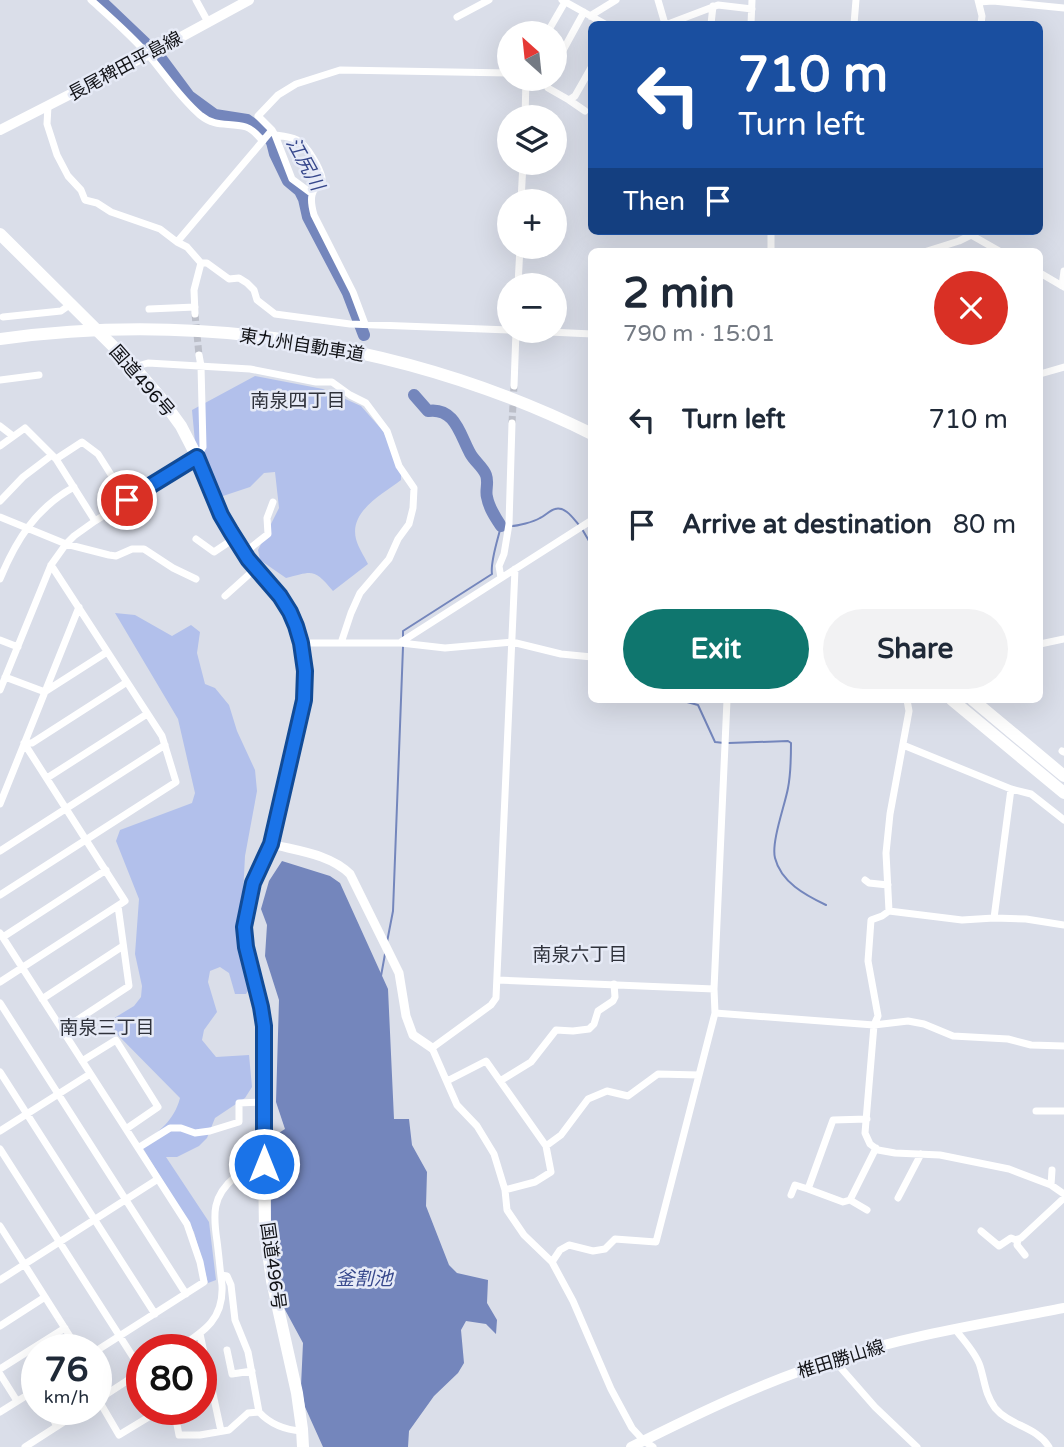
<!DOCTYPE html>
<meta charset="utf-8">
<style>
body{margin:0;font-family:"Varela Round","Noto Sans JP",sans-serif;background:#f2f2f3;color:#1f2937;height:100vh;display:flex;flex-direction:column;font-size:26px;white-space:nowrap}
*{box-sizing:border-box;margin:0}
p{font-size:23px;color:#747a83}
.icon{flex:none;width:38px;height:38px;fill:none;stroke:currentColor;stroke-width:2;stroke-linecap:round;stroke-linejoin:round}
.map{position:relative;flex:1;overflow:hidden}
.details{position:absolute;left:588px;top:248px;width:455px;height:455px;display:flex;flex-direction:column;background:#fff;border-radius:10px;box-shadow:0 7px 28px #0002}
.details>*{flex:none}
.banner{position:absolute;left:588px;top:21px;width:455px;height:214px;border-radius:10px;box-shadow:0 7px 28px #0002;background:#1a4fa0;color:#fff;overflow:hidden}
.needle{width:46px;rotate:333deg}
.fabs{position:absolute;left:497px;top:21px;display:grid;gap:14px}
.fabs a{display:grid;place-items:center;width:70px;height:70px;border-radius:50%;background:#fff;box-shadow:0 7px 28px #0002;font-size:35px}
.speed{position:absolute;left:21px;top:1334px;display:flex;gap:14px;font-size:35px;font-weight:700;text-align:center}
.speed>*{display:grid;place-content:center;width:91px;height:91px;border-radius:50%;background:#fff;box-shadow:0 7px 28px #0002;line-height:1}
.speed small{font-size:18px;font-weight:400}
.speed .limit{border:10px solid #d22;background:#fff;color:#111}
.pin{position:absolute;display:grid;place-items:center;width:60px;height:60px;color:#fff;margin:-30px;border:4px solid #fff;border-radius:50%;box-shadow:0 2px 7px #0007}
.me{position:absolute;width:77px;margin:-38px;rotate:0deg;stroke-linejoin:round;filter:drop-shadow(0 0 5px #0008)}
.turn{display:flex;align-items:center;gap:24px;height:147px;padding:0 35px;font-size:32px}
.turn .icon{width:91px;height:91px;stroke-width:2.5}
.turn b{display:block;font-size:49px;line-height:60px}
.then{display:flex;align-items:center;height:66px;padding:0 35px;background:#0003;gap:14px;font-size:26px}
.round{display:grid;place-items:center;flex:none;width:74px;height:74px;border-radius:37px;background:#f2f2f3}
.headline{display:flex;align-items:center;justify-content:space-between;height:119px;padding:0 35px}
h1{font-size:42px;font-weight:800;line-height:52px}
.cta{display:flex;gap:14px;margin-top:auto;padding:14px 35px}
.cta a{flex:1;height:80px;border-radius:42px;background:#0f766e;color:#fff;font-size:28px;font-weight:800;line-height:80px;text-align:center}
.cta a+a{background:#f2f2f3;color:#1f2937}
ul{padding:0;list-style:none}
li{display:flex;align-items:center;gap:21px;height:105px;padding:0 35px}
li div{flex:1}
li b{display:block;font-size:26px}
li em{font-style:normal}
.map>svg:first-child{display:block}
</style>
<div class="map">
<svg width="1064" height="1447" viewBox="0 0 1064 1447">
<rect width="100%" height="100%" fill="#dadee9"/>
<!-- green -->
<path fill="#b2c0eb" d="M255,376L323,389L361,406L383,431L401,469V480C383,494 349,511 356,539C358,547 364,556 368,564L333,591C314,568 313,571 286,578L260,560L258,550L279,508L275,472L264,473L250,487L220,497L195,442L192,410Z
M115,613L135,615L172,636L191,625L200,632L197,653L205,684L215,688L229,705L237,731L255,770L257,791L245,856L241,932L252,985L246,994H235L229,973L220,967L210,971L208,982L217,1012L204,1030L202,1040L216,1057L249,1055L252,1087L245,1098L215,1118L207,1138L199,1146L177,1157H166L209,1222L216,1280L208,1283L194,1232L141,1145C159,1131 174,1121 180,1098L106,1023L134,1006L141,997L142,986L135,954L139,899L116,841L120,830L192,803L195,793L178,719Z"/>
<!-- water -->
<path fill="#7486bc" d="M282,861L330,876L340,883L388,989L394,1119H409L412,1145L427,1172L426,1206L449,1265L457,1273L488,1280L487,1303L497,1320L496,1334L486,1324L466,1321L461,1330L464,1363L458,1373L434,1396L409,1431L408,1447H323L305,1407L301,1386L303,1343L283,1306L271,1235V1138L285,1129L276,1102L279,1000L265,956L267,925L261,909L269,881Z"/>
<g fill="none" stroke-linecap="round" stroke-linejoin="round">
<!-- stream -->
<path stroke="#7486bc" stroke-width="2" d="M511,526C518,526 533,522 540,518C545,516 550,510 555,509C565,506 573,518 579,525
M582,529L592,546
M403,638V631L492,574C490,562 498,539 501,526H505
M685,700L687,702L698,705L715,742L724,743
M729,743L788,741L791,743C791,758 791,773 788,788C785,805 771,842 775,858C781,882 805,895 826,905
M387,942L393,911L403,647
M381,976L385,954"/>
<!-- river -->
<path stroke="#7486bc" stroke-width="12" d="M100,0L160,57L189,96L215,115L247,120L263,131L272,142L275,154L288,181L300,191L304,199L308,217L348,293L364,335
M414,395L428,411C455,407 460,435 470,453C474,461 483,467 486,475C489,483 485,490 487,497C489,508 495,517 501,526"/>
<!-- minor-tunnel -->
<path stroke="#bcbfc9" stroke-width="7" stroke-dasharray="7 3.5" stroke-linecap="butt" d="M195,314L199,355
M512,423L514,386"/>
<!-- minor -->
<path stroke="#fff" stroke-width="7" d="M91,0C111,18 132,36 150,57C166,76 180,98 200,115C216,128 228,122 246,127C253,129 258,136 263,141
M196,0L208,22
M562,0L605,24
M658,0L665,24
M978,0L982,16L981,24
M979,2L993,1L1064,8
M590,16L616,0
M457,17L489,0
M668,24L718,5L752,9
M711,24L713,6
M751,24L752,0
M854,24L856,0
M547,33L565,2
M555,65L584,12
M547,79L546,81L548,88L569,100L575,96L592,66
M569,100L585,111
M48,106L47,124L57,155L68,176L81,190L85,200L97,203L111,212L160,229L177,242
M525,117L526,79
M272,130L275,135C282,136 291,137 297,140C307,145 320,168 322,178C311,192 309,197 314,215L353,292L365,324
M275,135L292,179L311,193
M521,201L523,163
M964,231L1001,252
M771,252V231
M924,252L959,241L971,235
M201,263H207L229,279L239,278L247,283L254,290L257,300L275,314L350,324L509,330
M1040,273L1064,287
M518,285L520,247
M1062,286L1064,271
M149,309L195,307
M195,314L194,290L201,263L187,247L177,242L272,130L258,116L278,95L296,84L340,70L509,73
M3,317L61,311L71,304
M528,331L592,334
M134,367L148,363L250,369L316,382H332L350,395L366,403L387,431L399,466L414,488L413,508L409,524L398,539L389,559L360,593L351,613L341,643
M1040,374L1064,367
M0,380L39,375
M514,386L516,331
M0,426L13,436
M0,446L25,428L56,459L95,521
M56,459L82,442L98,454L127,500
M0,501L23,477L52,455
M0,517L66,544L109,555L116,556L132,549H144L173,568L196,579
M196,539L214,552L235,538
M244,553L268,534L267,518L273,502
M515,569L496,998L491,1005L432,1048L457,1105L477,1126L494,1154L505,1190L507,1210L524,1235L552,1262L573,1301L611,1389L632,1428L644,1441L653,1447
M501,578L499,566L504,554L509,524L512,423
M0,579C16,540 36,508 74,487
M225,596L256,568
M0,640L18,647
M401,642L592,520
M301,643H401L445,648L512,642L561,654L592,657
M1040,644L1064,639
M5,677L45,692
M0,690L51,565L66,544L74,536L95,521L197,457L203,447L201,366L199,355
M46,691L107,652
M24,743H32L127,682
M903,745L1011,789L1031,794L1064,820
M1062,751L1064,752
M47,778L147,714
M0,804L79,607
M0,851L165,745
M865,880L869,883L888,885
M0,895L176,782L162,736L51,565
M889,911L886,853L890,814L909,711L907,700
M994,918L1011,789
M1064,925L1026,919L994,918L962,920L889,911L882,916L871,920L868,961L878,1016L874,1025L865,1133L870,1144L878,1150L895,1153L940,1155L1009,1169L1051,1185L1064,1194
M0,933L187,1224L200,1262L204,1282L96,1351
M3,937L106,870
M497,980L714,989
M0,982L125,901L24,743
M42,999L123,946
M0,1003L186,1294
M715,1013L874,1025L908,1021L924,1024L953,1036L1008,1039L1031,1045L1064,1046
M62,1030L129,986L118,906
M82,1061L116,1040L158,1107L126,1129
M0,1072L155,1314
M447,1081L486,1061L546,1146L551,1172L535,1182L505,1190
M500,1081L531,1062L556,1030L573,1031L589,1029L594,1024L598,1011L613,1001L615,997L614,984
M1036,1111H1064
M867,1119L833,1120L808,1189L843,1202L850,1200L867,1210
M0,1131L90,1074
M546,1146L561,1135L588,1099L607,1091L628,1096L658,1074L699,1075
M138,1148L170,1128H181L195,1133L210,1131L239,1122V1103L263,1102
M0,1149L142,1371L96,1401
M1051,1185L1052,1170
M791,1195L795,1185L808,1189
M898,1198L921,1154
M850,1200L876,1148
M0,1226L78,1349
M981,1231L999,1246L1011,1238L1016,1240L1021,1238L1064,1198
M1018,1239L1017,1245L1025,1255
M552,1262L560,1250L569,1245L593,1251L605,1249L615,1239L656,1242L715,1013L714,989L727,700
M0,1280L158,1179
M0,1326L45,1297
M955,1329C964,1341 976,1353 980,1366C985,1382 985,1394 995,1408C1010,1426 1036,1426 1049,1447
M200,1334L221,1431
M177,1349C203,1332 224,1320 222,1285C220,1270 219,1256 217,1241C213,1214 212,1196 235,1177C244,1170 252,1164 264,1164
M227,1350L232,1374L252,1371
M833,1359L875,1407L917,1447
M0,1369L65,1328
M0,1374L17,1401
M98,1399L119,1435L162,1409
M47,1409L57,1426
M174,1409L179,1435H200L229,1430L248,1413L259,1412L248,1352L235,1320L231,1285L227,1276L221,1275
M0,1412L37,1389
M259,1412C271,1425 285,1430 302,1431
M25,1447L84,1409"/>
<!-- tertiary -->
<path stroke="#fff" stroke-width="9" d="M271,844C298,851 330,854 350,874L399,973L406,1016L413,1035L432,1048"/>
<!-- secondary -->
<path stroke="#fff" stroke-width="10" d="M0,130L159,49L249,0"/>
<!-- primary -->
<path stroke="#fff" stroke-width="10" d="M631,1447C697,1414 765,1381 836,1359C910,1335 988,1323 1064,1308"/>
<!-- trunk -->
<path stroke="#fff" stroke-width="12" d="M0,234L134,367L160,397L181,426L197,457L221,515L240,547L285,603L296,626L301,643L305,671L304,700L271,844L253,883L245,927L246,947L261,1007L264,1026L263,1102L265,1230L272,1281L297,1393L302,1429L303,1447"/>
<!-- motorway -->
<path stroke="#fff" stroke-width="12" d="M0,339C200,311 410,344 592,434
M952,700L1064,793
M973,700L1064,776"/>
</g>
<g fill="none" stroke-linecap="round" stroke-linejoin="round">
<defs>
<path id="route" d="M127,500L197,457L221,515L231,532L248,559L280,596L290,612L296,626L301,643L305,671L304,700L271,844L253,883L244,927L246,947L261,1007L264,1026V1164"/>
</defs>
<!-- route casing -->
<use href="#route" stroke="#114b97" stroke-width="18"/>
<!-- route -->
<use href="#route" stroke="#1a73e8" stroke-width="12"/>
</g>
<g text-anchor="middle" dominant-baseline="central" stroke-width="5" stroke-linejoin="round" paint-order="stroke">
<!-- street labels -->
<g font-size="18" fill="#111216" stroke="#e7ebf7">
<text transform="translate(125 66) rotate(-28)">長尾稗田平島線</text>
<text transform="translate(302 345) rotate(9)">東九州自動車道</text>
<text transform="translate(142 381) rotate(49)">国道496号</text>
<text transform="translate(273 1266) rotate(82)">国道496号</text>
<text transform="translate(841 1359) rotate(-17)">椎田勝山線</text>
</g>
<!-- water labels -->
<g font-size="19" font-style="italic" fill="#37488c" stroke="#e7ebf7">
<text transform="translate(305 164) rotate(61)">江尻川</text>
<text x="364" y="1279">釜割池</text>
</g>
<!-- neighbourhood labels -->
<g font-size="19" fill="#2f323b" stroke="#e7ebf7">
<text x="298" y="401">南泉四丁目</text>
<text x="580" y="955">南泉六丁目</text>
<text x="107" y="1028">南泉三丁目</text>
</g>
</g>
</svg>
<div class="fabs">
<a><svg class="needle" viewBox="-14 -14 28 28"><path d="M0-13l5 13h-10z" fill="#e53935"/><path d="M0 13l5-13h-10z" fill="#747a83"/></svg></a>
<a><svg class="icon" aria-label="layers" viewBox="0 0 24 24"><path d="M12 4l9 5-9 5-9-5zM3 14l9 5 9-5"/></svg></a>
<a>+</a>
<a>−</a>
</div>
<div class="speed"><div>76<small>km/h</small></div><div class="limit">80</div></div>
<div class="pin" style="left:127px;top:500px;background:#d93025"><svg class="icon" aria-label="arrive" viewBox="0 0 24 24"><path d="M6 21V4h12l-3 4 3 4H6"/></svg></div>
<svg class="me" style="left:264px;top:1164px" viewBox="-20 -20 40 40"><circle r="17" fill="#1a73e8" stroke="#fff" stroke-width="3"/><path d="M0-11L8 9 0 5-8 9z" fill="#fff"/></svg>
<div class="banner">
<div class="turn"><svg class="icon" aria-label="left" viewBox="0 0 24 24"><path d="M17 20v-9H6M10 6l-5 5 5 5"/></svg><div><b>710 m</b>Turn left</div></div>
<div class="then">Then<svg class="icon" aria-label="arrive" viewBox="0 0 24 24"><path d="M6 21V4h12l-3 4 3 4H6"/></svg></div>
</div>
<section class="details">
<div class="headline"><div><h1>2 min</h1><p>790 m · 15:01</p></div><a class="round" style="background:#d93025;color:#fff"><svg class="icon" aria-label="close" viewBox="0 0 24 24"><path d="M6 6l12 12M18 6L6 18"/></svg></a></div>
<ul>
<li><svg class="icon" aria-label="left" viewBox="0 0 24 24"><path d="M17 20v-9H6M10 6l-5 5 5 5"/></svg><div><b>Turn left</b></div><em>710 m</em></li>
<li><svg class="icon" aria-label="arrive" viewBox="0 0 24 24"><path d="M6 21V4h12l-3 4 3 4H6"/></svg><div><b>Arrive at destination</b></div><em>80 m</em></li>
</ul>
<div class="cta"><a>Exit</a><a>Share</a></div>
</section>
</div>
